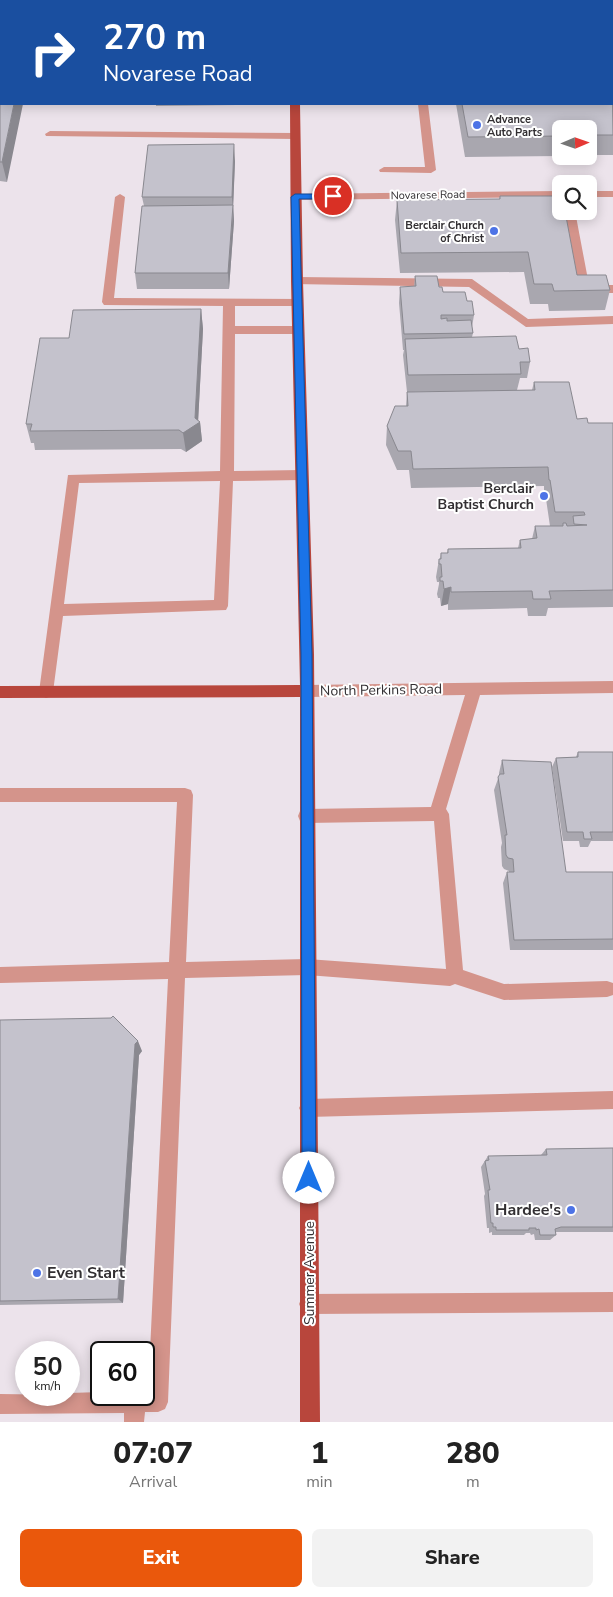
<!DOCTYPE html>
<style>
body{margin:0;font-family:"Nunito Sans",sans-serif;background:#f2f2f2;color:#222;height:100vh;display:flex;flex-direction:column;font-size:19px;white-space:nowrap}
*{box-sizing:border-box;margin:0}
p{font-size:16px;color:#767676}
.icon{flex:none;width:28px;height:28px;fill:none;stroke:currentColor;stroke-width:2;stroke-linecap:round;stroke-linejoin:round}
.map{position:relative;height:1422px;overflow:hidden}
.details{display:flex;flex-direction:column;background:#fff;flex:1}
.details>*{flex:none}
.hud{position:absolute;left:0px;top:0px;width:614px;height:105px;box-shadow:0 2px 12px #0003;background:#1a4fa0;color:#fff;overflow:hidden}
.needle{width:32px;rotate:88deg}
.buttons{position:absolute;left:552px;top:120px;display:grid;gap:10px}
.buttons a{display:grid;place-items:center;width:45px;height:45px;border-radius:8px;background:#fff;box-shadow:0 2px 12px #0003;font-size:25px}
.speed{position:absolute;left:15px;top:1341px;display:flex;gap:10px;font-size:25px;font-weight:700;text-align:center}
.speed>*{display:grid;place-content:center;width:65px;height:65px;border-radius:50%;background:#fff;box-shadow:0 2px 12px #0003;line-height:1}
.speed small{font-size:12px;font-weight:400}
.speed .limit{border:2px solid #111;border-radius:8px;background:#fff;color:#111}
.pin{position:absolute;display:grid;place-items:center;width:42px;height:42px;color:#fff;margin:-21px;border:2px solid #fff;border-radius:50%;box-shadow:0 1px 5px #0007}
.me{position:absolute;width:55px;margin:-28px;rotate:0deg;stroke-linejoin:round;filter:drop-shadow(0 0 4px #0008)}
.turn{display:flex;align-items:center;gap:18px;height:105px;padding:0 20px;font-size:22px}
.turn .icon{width:65px;height:65px;stroke-width:2.5}
.turn b{display:block;font-size:35px;line-height:42px}
.eta{display:flex;justify-content:space-evenly;align-items:center;height:85px;text-align:center}
.eta b{font-size:30px;font-weight:800;line-height:35px}
.cta{display:flex;gap:10px;margin-top:auto;padding:10px 20px}
.cta a{flex:1;height:58px;border-radius:8px;background:#ea580c;color:#fff;font-size:20px;font-weight:800;line-height:58px;text-align:center}
.cta a+a{background:#f2f2f2;color:#222}
.map>svg:first-child{display:block}
</style>
<div class="map">
<svg width="613" height="1422" viewBox="0 0 613 1422">
<rect width="100%" height="100%" fill="#ece3eb"/>
<g fill="none" stroke-linecap="round" stroke-linejoin="round">
<!-- minor -->
<path fill="#d4948b" fill-rule="evenodd" d="M370,0H380V1H370Z
M612,67H613V73H612Z
M418,104H428L436,170L431,173L380,172L379,170L384,167H425Z
M50,131L295,133L300,136L295,139L46,136L45,134Z
M561,191V197L295,200L290,197L295,194Z
M589,191H613V197H589Z
M120,194L125,197L114,298L301,299L303,302L297,306H235V326H298L304,330L298,334H235L234,471L301,470L306,472L308,475L306,478L301,480L233,481L228,606L226,610L63,616L53,692L51,696L46,698L41,696L39,692L68,475L220,471L223,306L104,305L102,302L115,197ZM220,481L214,600L64,604L79,483Z
M564,211H575L589,285H613V293H584L578,289Z
M297,277L472,279L528,319L613,316V324L526,327L469,287L293,284L291,281L293,278Z
M613,681V693L480,695L446,809L449,814L463,970L504,984L607,981L613,983V995L607,997L504,1000L455,984L450,986L307,975L185,978L168,1402L165,1409L158,1412H145L144,1422H124V1413L0,1414V1394L69,1395V1393L101,1392V1395H144V1392H148L168,979L0,983V967L169,962L177,802H0V788H185L191,790L193,795L186,962L307,959L446,969L434,821L306,823L300,821L298,816L300,811L306,809L431,807L465,695L306,697L301,695L299,691L301,687L306,685Z
M613,1091V1109L308,1117L302,1114L299,1108L302,1102L308,1099Z
M613,1292V1312L309,1314L302,1311L299,1304L302,1297L309,1294Z"/>
<!-- major -->
<path fill="#b8463c" fill-rule="evenodd" d="M291,0H301V1H291Z
M290,104H300L303,281L314,654L320,1422H300V697L0,698V686L300,685L291,281Z"/>
</g>
<!-- wall -->
<path fill="#a9a7af" d="M165,0H239V1H165Z
M0,15L7,182L0,181Z
M613,70V155H589V129H561V156L465,157L456,104H612Z
M156,104H236V105L156,106Z
M235,161L233,205L234,221L229,289H137L135,273L144,206L142,197Z
M500,196L577,275L610,290L605,310L549,311L548,304H530L524,272L400,273L395,220L397,200H499Z
M415,276L439,287L443,292L467,301L474,315L472,327L473,333L472,337L519,349L530,362L527,378H520L517,390L407,392L403,355L404,350H403L399,303L400,287H414Z
M201,309L203,329L198,421L200,422L202,441L186,452L181,449L35,450L34,443H31L26,424L69,338Z
M534,382L577,419L588,423H613V607L548,608L546,616H528L527,608L448,610V604L441,606L440,598H438L437,594L439,584V582H437L436,577L439,559H440L441,553H447L448,549L518,548L520,540L532,539L535,526H550L546,499H544V486L411,488L409,470H397L386,445L387,426L406,406L407,392L532,390Z
M578,752H613V841H591L588,847H580L579,841H563L552,767L556,758L576,757Z
M502,760L566,872H613V950H510L503,883L507,872H509V871L504,869L502,866L501,847L502,843L494,790L499,776V773Z
M0,1020L142,1051L139,1055L123,1303L0,1305Z
M613,1148V1232H555L556,1235L550,1240H535L534,1234L531,1235L530,1233H526L524,1235H492V1232L489,1233V1228H487L484,1196L485,1194L481,1167L488,1156L541,1155L546,1149Z"/>
<!-- shaded-wall -->
<path fill="#89888f" d="M14,104H23L7,182L2,162Z
M234,144L235,161L233,211V205L234,221L229,289L228,273L233,213L232,197Z
M201,309L203,329L198,423L200,422L202,441L186,452L183,433L195,418Z
M451,587L448,604L441,606L444,589Z
M138,1041L142,1051L139,1055L123,1303L118,1299L135,1044Z"/>
<!-- building -->
<path fill="#c4c2cc" stroke="#89888f" d="M0,15H1V104H14L2,162H0Z
M612,70L613,135H589V129H561V136L468,137L462,104H612Z
M234,144L232,197H142L148,145Z
M500,196H553L554,201H561V211H565L577,275H606L610,290L554,291L552,284H534L528,252L401,253L397,200L500,199Z
M233,205L228,273H135L142,206Z
M415,276H437L439,287H442L443,292H465L467,301H472L474,315H441V319L447,318V321L471,320L473,333L404,334L400,287L416,286Z
M201,309L195,418L200,422L183,433L179,430L30,431L32,424H26L40,338H69L73,310Z
M516,336L519,349L528,348L530,362H520L521,374L408,375L405,339Z
M534,382H569L577,419L587,418L588,423H613V590L549,591L551,599H533L532,591L451,592V587L444,589L443,581H440V577H442L441,564H439V559H441V553H448V549L521,548L520,540L537,538L535,526H563V523H566L567,526L587,525L574,524L573,516L585,515L584,512H555L550,480H549L548,467L413,469L411,451H398L387,426L395,406H408L407,392L535,390Z
M578,752H613V832H590L592,839H584L583,832H567L556,758L578,757Z
M502,760L551,762L566,872H613V939L514,940L507,872H514L513,859L508,858L506,855L505,835H507L498,777L500,774H504Z
M113,1016L138,1041L135,1044L118,1299L0,1301V1020L111,1018Z
M613,1148V1227H561L555,1229L556,1235H540L539,1229L536,1230V1228H529V1230H496V1227H493V1223H491L488,1190H490L485,1161L489,1160L488,1156L547,1155L546,1149Z"/>
<!-- route -->
<path fill="#1a73e8" stroke="#114b97" d="M295,194H333L337,196L333,199H299L312,654L316,1178L314,1183L309,1185L304,1183L302,1178L301,654L291,197Z"/>
<!-- markers -->
<g fill="#4d73e6" stroke="#fff" stroke-width="2">
<circle cx="477" cy="125" r="5"/>
<circle cx="494" cy="231" r="5"/>
<circle cx="544" cy="496" r="5"/>
<circle cx="571" cy="1210" r="5"/>
<circle cx="37" cy="1273" r="5"/>
</g>
<g text-anchor="middle" dominant-baseline="central" stroke-width="4" stroke-linejoin="round" paint-order="stroke">
<!-- far-poi labels -->
<g font-size="11" font-weight="bold" fill="#322f32" stroke="#fff" text-anchor="start">
<text x="487" y="119">Advance<tspan x="487" dy="13">Auto Parts</tspan></text>
<text x="484" y="225" text-anchor="end">Berclair Church<tspan x="484" dy="13">of Christ</tspan></text>
</g>
<!-- far-street labels -->
<g font-size="11" fill="#322f32" stroke="#fff">
<text transform="translate(428 195) rotate(-1)">Novarese Road</text>
</g>
<!-- poi labels -->
<g font-size="14" font-weight="bold" fill="#322f32" stroke="#fff" text-anchor="end">
<text x="534" y="488">Berclair<tspan x="534" dy="16">Baptist Church</tspan></text>
</g>
<!-- street labels -->
<g font-size="14" fill="#322f32" stroke="#fff">
<text transform="translate(381 690) rotate(-1)">North Perkins Road</text>
<text transform="translate(309 1273) rotate(-90)">Summer Avenue</text>
</g>
<!-- near-poi labels -->
<g font-size="16" font-weight="bold" fill="#322f32" stroke="#fff" text-anchor="end">
<text x="561" y="1210">Hardee's</text>
<text x="47" y="1273" text-anchor="start">Even Start</text>
</g>
</g>
</svg>
<div class="buttons">
<a><svg class="needle" viewBox="-14 -14 28 28"><path d="M0-13l5 13h-10z" fill="#e53935"/><path d="M0 13l5-13h-10z" fill="#767676"/></svg></a>
<a><svg class="icon" aria-label="search" viewBox="0 0 24 24"><circle cx="10" cy="10" r="6"/><path d="M15 15l6 6"/></svg></a>
</div>
<div class="speed"><div>50<small>km/h</small></div><div class="limit">60</div></div>
<div class="pin" style="left:333px;top:196px;background:#d93025"><svg class="icon" aria-label="arrive" viewBox="0 0 24 24"><path d="M6 21V4h12l-3 4 3 4H6"/></svg></div>
<svg class="me" style="left:309px;top:1178px" viewBox="-20 -20 40 40"><circle r="19" fill="#fff"/><path d="M0-13L10 11 0 6-10 11z" fill="#1a73e8"/></svg>
<div class="hud">
<div class="turn"><svg class="icon" aria-label="right" viewBox="0 0 24 24"><path d="M7 20v-9h11M14 6l5 5-5 5"/></svg><div><b>270 m</b>Novarese Road</div></div>
</div>
</div>
<section class="details">
<div class="eta">
<div><b>07:07</b><p>Arrival</p></div>
<div><b>1</b><p>min</p></div>
<div><b>280</b><p>m</p></div>
</div>
<div class="cta"><a>Exit</a><a>Share</a></div>
</section>
